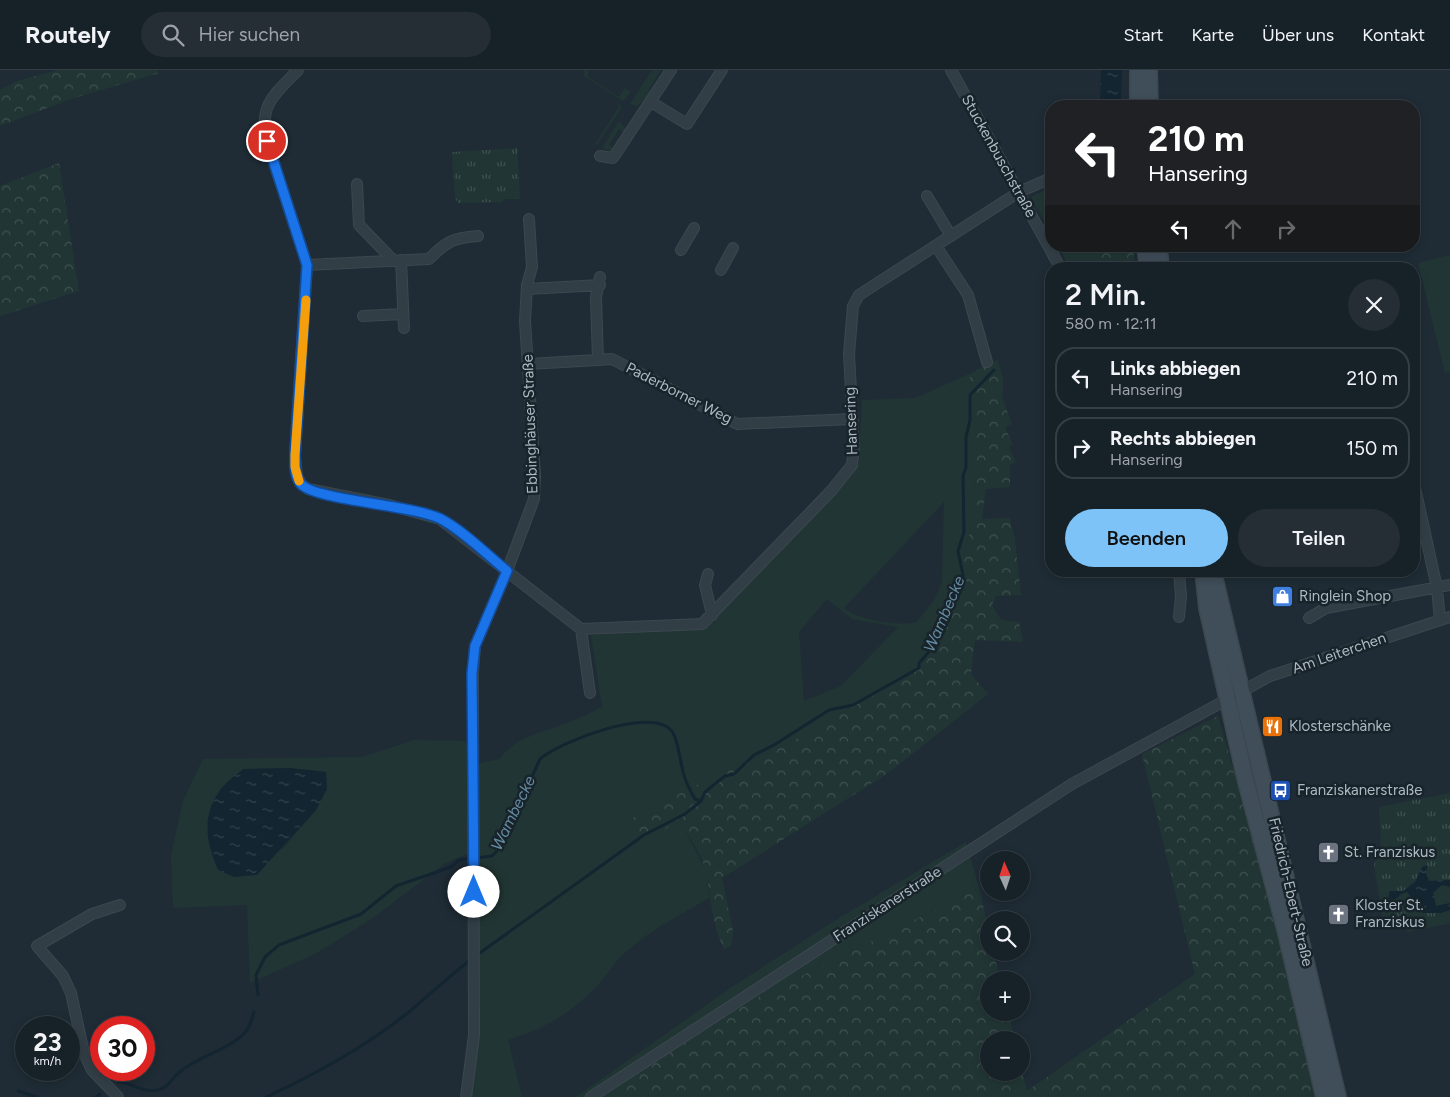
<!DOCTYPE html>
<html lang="de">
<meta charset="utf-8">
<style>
body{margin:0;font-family:Figtree,sans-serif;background:#242e34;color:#f1f3f6;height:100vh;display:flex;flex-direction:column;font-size:19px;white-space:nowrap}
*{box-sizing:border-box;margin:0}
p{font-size:16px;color:#9ea3a8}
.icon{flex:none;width:28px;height:28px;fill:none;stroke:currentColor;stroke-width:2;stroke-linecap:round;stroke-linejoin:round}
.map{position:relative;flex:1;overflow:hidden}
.sheet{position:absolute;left:1045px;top:192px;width:375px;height:315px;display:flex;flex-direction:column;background:#172128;border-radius:20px;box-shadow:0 2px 8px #0003,0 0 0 1px #363e45}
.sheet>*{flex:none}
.guide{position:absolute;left:1045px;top:30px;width:375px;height:152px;border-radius:20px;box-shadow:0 2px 8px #0003,0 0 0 1px #363e45;background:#202124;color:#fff;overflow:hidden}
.needle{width:32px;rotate:357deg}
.buttons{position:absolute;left:980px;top:781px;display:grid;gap:10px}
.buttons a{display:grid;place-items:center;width:50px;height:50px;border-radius:50%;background:#172128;box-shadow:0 2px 8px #0003,0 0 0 1px #363e45;font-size:25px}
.speed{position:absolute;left:15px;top:946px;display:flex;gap:10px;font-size:25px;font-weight:700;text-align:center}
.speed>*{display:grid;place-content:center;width:65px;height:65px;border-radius:50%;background:#172128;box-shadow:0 2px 8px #0003,0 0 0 1px #363e45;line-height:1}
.speed small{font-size:12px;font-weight:400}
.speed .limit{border:8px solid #d22;background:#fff;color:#111}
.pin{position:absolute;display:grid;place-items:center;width:42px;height:42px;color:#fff;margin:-21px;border:2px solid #fff;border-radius:50%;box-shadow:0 1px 5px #0007}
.me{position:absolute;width:55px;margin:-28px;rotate:0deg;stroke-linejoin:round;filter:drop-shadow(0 0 4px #0008)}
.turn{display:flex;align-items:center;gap:18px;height:105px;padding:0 20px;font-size:22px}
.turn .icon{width:65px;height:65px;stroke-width:2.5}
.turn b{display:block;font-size:35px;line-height:42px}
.lanes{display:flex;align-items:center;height:48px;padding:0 20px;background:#0003;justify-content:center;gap:25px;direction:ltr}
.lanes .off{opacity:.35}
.round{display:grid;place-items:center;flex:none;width:52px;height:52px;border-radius:26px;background:#242e34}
.headline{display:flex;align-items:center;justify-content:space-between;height:85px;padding:0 20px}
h1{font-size:30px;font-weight:600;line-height:38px}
.button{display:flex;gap:10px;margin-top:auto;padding:10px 20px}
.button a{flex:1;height:58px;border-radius:30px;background:#7dc3f7;color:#111;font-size:20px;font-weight:600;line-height:58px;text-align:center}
.button a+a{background:#242e34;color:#f1f3f6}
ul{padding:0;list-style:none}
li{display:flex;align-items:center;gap:15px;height:62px;margin:0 10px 8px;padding:0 10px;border:2px solid #363e45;border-radius:20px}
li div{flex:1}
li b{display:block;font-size:19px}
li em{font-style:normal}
header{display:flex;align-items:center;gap:30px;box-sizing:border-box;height:70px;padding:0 25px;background:#172128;border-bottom:1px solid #363e45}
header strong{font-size:24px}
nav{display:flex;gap:28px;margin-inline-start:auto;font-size:18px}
.search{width:350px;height:45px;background:#242e34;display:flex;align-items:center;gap:12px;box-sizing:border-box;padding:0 18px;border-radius:28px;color:#9ea3a8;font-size:19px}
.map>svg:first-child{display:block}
</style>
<header>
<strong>Routely</strong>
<div class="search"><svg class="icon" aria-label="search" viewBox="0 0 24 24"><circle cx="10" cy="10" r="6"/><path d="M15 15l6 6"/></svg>Hier suchen</div>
<nav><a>Start</a><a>Karte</a><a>Über uns</a><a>Kontakt</a></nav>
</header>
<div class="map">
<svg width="1450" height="1027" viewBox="0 0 1450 1027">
<defs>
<pattern id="forest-crowns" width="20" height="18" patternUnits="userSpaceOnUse" patternTransform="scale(1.25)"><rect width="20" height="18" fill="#213634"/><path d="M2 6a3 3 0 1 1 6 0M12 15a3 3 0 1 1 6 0" fill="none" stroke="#3f5150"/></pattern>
<pattern id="park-tufts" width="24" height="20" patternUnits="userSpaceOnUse" patternTransform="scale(1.25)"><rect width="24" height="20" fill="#213634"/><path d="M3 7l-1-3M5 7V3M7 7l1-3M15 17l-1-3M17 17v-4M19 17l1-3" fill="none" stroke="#3f5150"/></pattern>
<pattern id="water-ripples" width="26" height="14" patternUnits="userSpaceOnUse" patternTransform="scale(1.25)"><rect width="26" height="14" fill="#132531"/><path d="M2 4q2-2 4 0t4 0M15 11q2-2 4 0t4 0" fill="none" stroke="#33434d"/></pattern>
</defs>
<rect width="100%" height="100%" fill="#1f2c35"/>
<!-- grass -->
<path fill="#213634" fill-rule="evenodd" d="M584,0H588V7L619,27L625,18L631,22L623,31L584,6Z
M652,0H661L649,19L650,25L637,36L630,34Z
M617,32L622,37L597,75L595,74L619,37Z
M619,51L627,61L625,63L619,59L609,75L615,79L614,81L602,78Z
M1051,117V164L1031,127Z
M1058,176H1118L1077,199H1071Z
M1450,185V302L1445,303L1418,193Z
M969,304L973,325V384L976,411L973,448L953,534L939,568L919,599L787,674L718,704L624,752L640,774L680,750L706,801L709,828C681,844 652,859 628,880C616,889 608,904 598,915C570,944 546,958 508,970L522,1027H462L470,978L471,782L444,794L373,848L317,883L250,913L247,835L173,838L171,786L183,731L203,689L362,687L414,670L464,671L469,676L471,695L499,689C515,669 535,664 559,656C574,651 588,644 602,637L591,565L707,557L852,405L859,393L862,330L915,328ZM944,432L942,512L935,529L917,552C900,557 857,550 844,538ZM827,529L852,549L898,557L841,616L804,631L799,562ZM291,698L326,702L327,719L316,740L282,780L243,699Z
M966,772L979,818L745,934L600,1027H576L732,917L831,853Z
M1442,815L1450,817V833L1436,836L1433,821Z"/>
<!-- forest -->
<path fill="url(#forest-crowns)" d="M58,0H157L159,3L74,28L0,56V20L17,11Z
M59,93L79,221L0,246V116Z
M1118,176H1133L1135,199H1077Z
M997,290L1003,307L1002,327L1012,354L1005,357L1013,375L1009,377L1016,392L1010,395V417L986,419L982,449L1010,448L1015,470L1021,525L996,526L992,535L1001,550L1019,552L1023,572L975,570L971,604L988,624L888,703L722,808L733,861L731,876L724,879C712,855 711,828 706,803C703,785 688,766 680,750L640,775L624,752L718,704L787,674L919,599L939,568L953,534L973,448L976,411L973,384V325L969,304Z
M1218,646L1283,874L1317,1027H600L745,934L979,818L989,861V882L994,883L1000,910H989V942L1008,943L1015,970H989V1002H1021V998L1027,1021L1195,904L1142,684Z"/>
<!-- park -->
<path fill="url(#park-tufts)" d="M517,78L520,129H503V132L458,133L455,128L452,82Z
M1450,723V810L1429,811L1426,803L1428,796H1423L1415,812L1403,821H1390L1388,825L1395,828L1407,822L1411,826L1414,833L1445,842L1450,840V853L1407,862L1405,851L1387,852L1383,849L1374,795L1381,774L1379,737Z"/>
<!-- water -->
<path fill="url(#water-ripples)" d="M1101,0H1122L1121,31L1100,30Z
M291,698L326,702L327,719L316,740L257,805L234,807L218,800C206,772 201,747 220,720C226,712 236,705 243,699Z
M1427,795L1426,803L1429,811L1450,810V817L1442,815L1433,823L1436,836L1450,833V840L1441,843H1423L1407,822L1400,824L1398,828L1391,830L1388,829L1390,821H1403L1415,812L1422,797Z"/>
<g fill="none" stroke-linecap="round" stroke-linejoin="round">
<!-- stream -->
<path stroke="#132531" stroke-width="3" d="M477,885L644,765L685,744L701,731L705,722L725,706L734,704L754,685L774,675L829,640L853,635L919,598V593L934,576L963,505L958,481L964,462L963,406L966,397V367L970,350V325L994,300
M258,925L256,905L265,887L279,875L361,844L396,816L451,797L459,790L492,786L500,778L540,689C561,671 650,637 671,660C679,669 680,696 685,708C687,715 691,722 695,729L701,731
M118,1012C130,1011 142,1024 158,1020C170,1017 172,1007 181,1001C200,985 231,980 247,960C250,956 252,948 254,942
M18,1021L37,1027
M96,1027L100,1024
M266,1027C316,1004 367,976 410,941C431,924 450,905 472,889"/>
<defs>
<path id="minor" d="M298,0C275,24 258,35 267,71L307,195L295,385L297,406L301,414L308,419L389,435L440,449L581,559L702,554L831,421L852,395L854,377L849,284L853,236L859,225L1019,122L1051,108
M951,0L1061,199
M651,32L687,54L722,0
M600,86L613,88L671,0
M357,114L359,155L394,191
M927,126L951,166
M936,176L968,225L987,292
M681,180L694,158
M401,190L404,258
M307,195L429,189C447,171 453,168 478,166
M721,200L733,178
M527,219L600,215
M363,246L403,244
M598,290L612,289L737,354L852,349
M528,294L598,290L596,227L600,207
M1414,413L1437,518L1440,550
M1179,501L1181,527L1179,547
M708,504L705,515L712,545
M1309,548L1326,538L1450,515
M581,559L590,623
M118,1027L92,1000L84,983L71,923L63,906L37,876L92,844L120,835
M466,1027L474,965L473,603L475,576L507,501L534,429L535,406L525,251L527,215L532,197L529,149
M591,1027L1072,714L1270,606L1450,547"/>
<path id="secondary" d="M1138,0V36
M1149,0L1150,36
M1145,176L1148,199
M1159,176L1161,199
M1203,501L1207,538L1245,708L1285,859L1324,1027
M1213,501L1338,1027"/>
</defs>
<!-- minor casing -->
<use href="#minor" stroke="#3c474f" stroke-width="12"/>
<!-- secondary casing -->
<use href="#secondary" stroke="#3c474f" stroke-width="18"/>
<!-- minor -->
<use href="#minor" stroke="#323e46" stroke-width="10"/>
<!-- secondary -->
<use href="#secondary" stroke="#404e59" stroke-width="15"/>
</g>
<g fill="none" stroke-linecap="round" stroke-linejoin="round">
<defs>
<path id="route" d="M267,71L307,195L295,385C295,394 294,406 301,414C314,430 413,435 441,449C465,462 486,484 507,501L475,576L472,603L474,822"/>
</defs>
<!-- route casing -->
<use href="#route" stroke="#114b97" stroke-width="12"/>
<!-- route -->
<use href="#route" stroke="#1a73e8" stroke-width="9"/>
<!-- slow -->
<path stroke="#f59e0b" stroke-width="9" d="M299,411L295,397V385L306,230"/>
</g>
<!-- icons -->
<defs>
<symbol id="shop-square" viewBox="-11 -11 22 22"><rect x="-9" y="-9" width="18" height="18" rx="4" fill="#3f7fe0" stroke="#18232a"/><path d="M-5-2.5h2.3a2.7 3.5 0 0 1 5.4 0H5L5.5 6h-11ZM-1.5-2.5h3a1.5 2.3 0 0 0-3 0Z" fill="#fff"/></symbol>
<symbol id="restaurant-square" viewBox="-11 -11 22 22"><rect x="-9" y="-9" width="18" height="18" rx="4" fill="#e8710a" stroke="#18232a"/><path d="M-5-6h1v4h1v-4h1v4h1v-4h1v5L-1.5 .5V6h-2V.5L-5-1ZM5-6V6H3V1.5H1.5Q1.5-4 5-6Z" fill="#fff"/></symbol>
<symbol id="bus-square" viewBox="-11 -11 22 22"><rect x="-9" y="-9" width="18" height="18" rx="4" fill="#1a4fb4" stroke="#18232a"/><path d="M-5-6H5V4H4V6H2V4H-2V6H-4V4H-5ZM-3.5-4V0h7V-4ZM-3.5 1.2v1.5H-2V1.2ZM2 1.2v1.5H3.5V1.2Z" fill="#fff"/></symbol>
<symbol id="church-square" viewBox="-11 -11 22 22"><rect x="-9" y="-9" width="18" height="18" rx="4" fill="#6b7280" stroke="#18232a"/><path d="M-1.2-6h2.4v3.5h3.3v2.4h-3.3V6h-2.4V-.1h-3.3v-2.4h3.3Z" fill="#fff"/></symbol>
</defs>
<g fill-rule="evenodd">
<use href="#shop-square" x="1270" y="514" width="25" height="25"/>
<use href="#restaurant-square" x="1260" y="644" width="25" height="25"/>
<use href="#bus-square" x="1268" y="708" width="25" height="25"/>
<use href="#church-square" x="1316" y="770" width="25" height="25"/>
<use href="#church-square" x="1326" y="832" width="25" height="25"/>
</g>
<g text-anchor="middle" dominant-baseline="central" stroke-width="5" stroke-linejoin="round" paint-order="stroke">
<!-- street labels -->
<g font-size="15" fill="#acb9c3" stroke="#18232a">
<text transform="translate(999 86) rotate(61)">Stuckenbuschstraße</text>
<text transform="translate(679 323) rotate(27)">Paderborner Weg</text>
<text transform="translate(851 351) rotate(-92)">Hansering</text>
<text transform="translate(530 354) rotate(-92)">Ebbinghäuser Straße</text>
<text transform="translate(1339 583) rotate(-19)">Am Leiterchen</text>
<text transform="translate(1291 822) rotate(77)">Friedrich-Ebert-Straße</text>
<text transform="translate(887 834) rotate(-33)">Franziskanerstraße</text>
</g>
<!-- poi labels -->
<g font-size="15" fill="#acb9c3" stroke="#18232a" text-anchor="start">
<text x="1299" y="526">Ringlein Shop</text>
<text x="1289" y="656">Klosterschänke</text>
<text x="1297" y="720">Franziskanerstraße</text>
<text x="1344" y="782">St. Franziskus</text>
<text x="1355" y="835">Kloster St.<tspan x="1355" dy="17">Franziskus</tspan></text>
</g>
<!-- water labels -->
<g font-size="16" font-style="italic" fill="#648ba2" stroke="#18232a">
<text transform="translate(944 544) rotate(-67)">Wambecke</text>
<text transform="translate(513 743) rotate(-64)">Wambecke</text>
</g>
</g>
</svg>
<div class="buttons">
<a><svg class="needle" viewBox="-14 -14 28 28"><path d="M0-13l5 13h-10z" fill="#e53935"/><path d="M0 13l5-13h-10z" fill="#9ea3a8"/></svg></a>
<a><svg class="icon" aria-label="search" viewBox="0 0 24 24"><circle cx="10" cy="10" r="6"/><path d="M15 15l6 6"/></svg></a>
<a>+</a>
<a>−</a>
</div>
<div class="speed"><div>23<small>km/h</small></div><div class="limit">30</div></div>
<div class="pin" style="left:267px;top:71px;background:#d93025"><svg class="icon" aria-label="arrive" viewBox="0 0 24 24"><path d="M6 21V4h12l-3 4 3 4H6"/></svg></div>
<svg class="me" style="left:474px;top:822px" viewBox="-20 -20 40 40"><circle r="19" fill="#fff"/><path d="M0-13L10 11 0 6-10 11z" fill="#1a73e8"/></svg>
<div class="guide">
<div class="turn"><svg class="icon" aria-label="left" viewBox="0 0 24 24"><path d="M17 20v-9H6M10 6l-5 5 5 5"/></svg><div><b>210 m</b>Hansering</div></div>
<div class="lanes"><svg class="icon" aria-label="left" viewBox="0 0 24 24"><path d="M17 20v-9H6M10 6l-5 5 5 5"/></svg><svg class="icon off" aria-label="ahead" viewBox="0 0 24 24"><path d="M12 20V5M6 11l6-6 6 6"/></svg><svg class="icon off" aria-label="right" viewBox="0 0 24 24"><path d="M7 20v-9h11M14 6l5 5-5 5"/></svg></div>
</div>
<section class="sheet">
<div class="headline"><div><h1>2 Min.</h1><p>580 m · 12:11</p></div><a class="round"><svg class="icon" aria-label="close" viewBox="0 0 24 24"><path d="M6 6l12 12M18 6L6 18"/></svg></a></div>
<ul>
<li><svg class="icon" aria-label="left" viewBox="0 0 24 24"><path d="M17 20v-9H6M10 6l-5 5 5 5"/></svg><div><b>Links abbiegen</b><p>Hansering</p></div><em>210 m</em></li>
<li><svg class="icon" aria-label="right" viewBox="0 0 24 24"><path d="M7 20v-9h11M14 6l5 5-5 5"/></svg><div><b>Rechts abbiegen</b><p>Hansering</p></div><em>150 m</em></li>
</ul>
<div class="button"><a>Beenden</a><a>Teilen</a></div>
</section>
</div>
